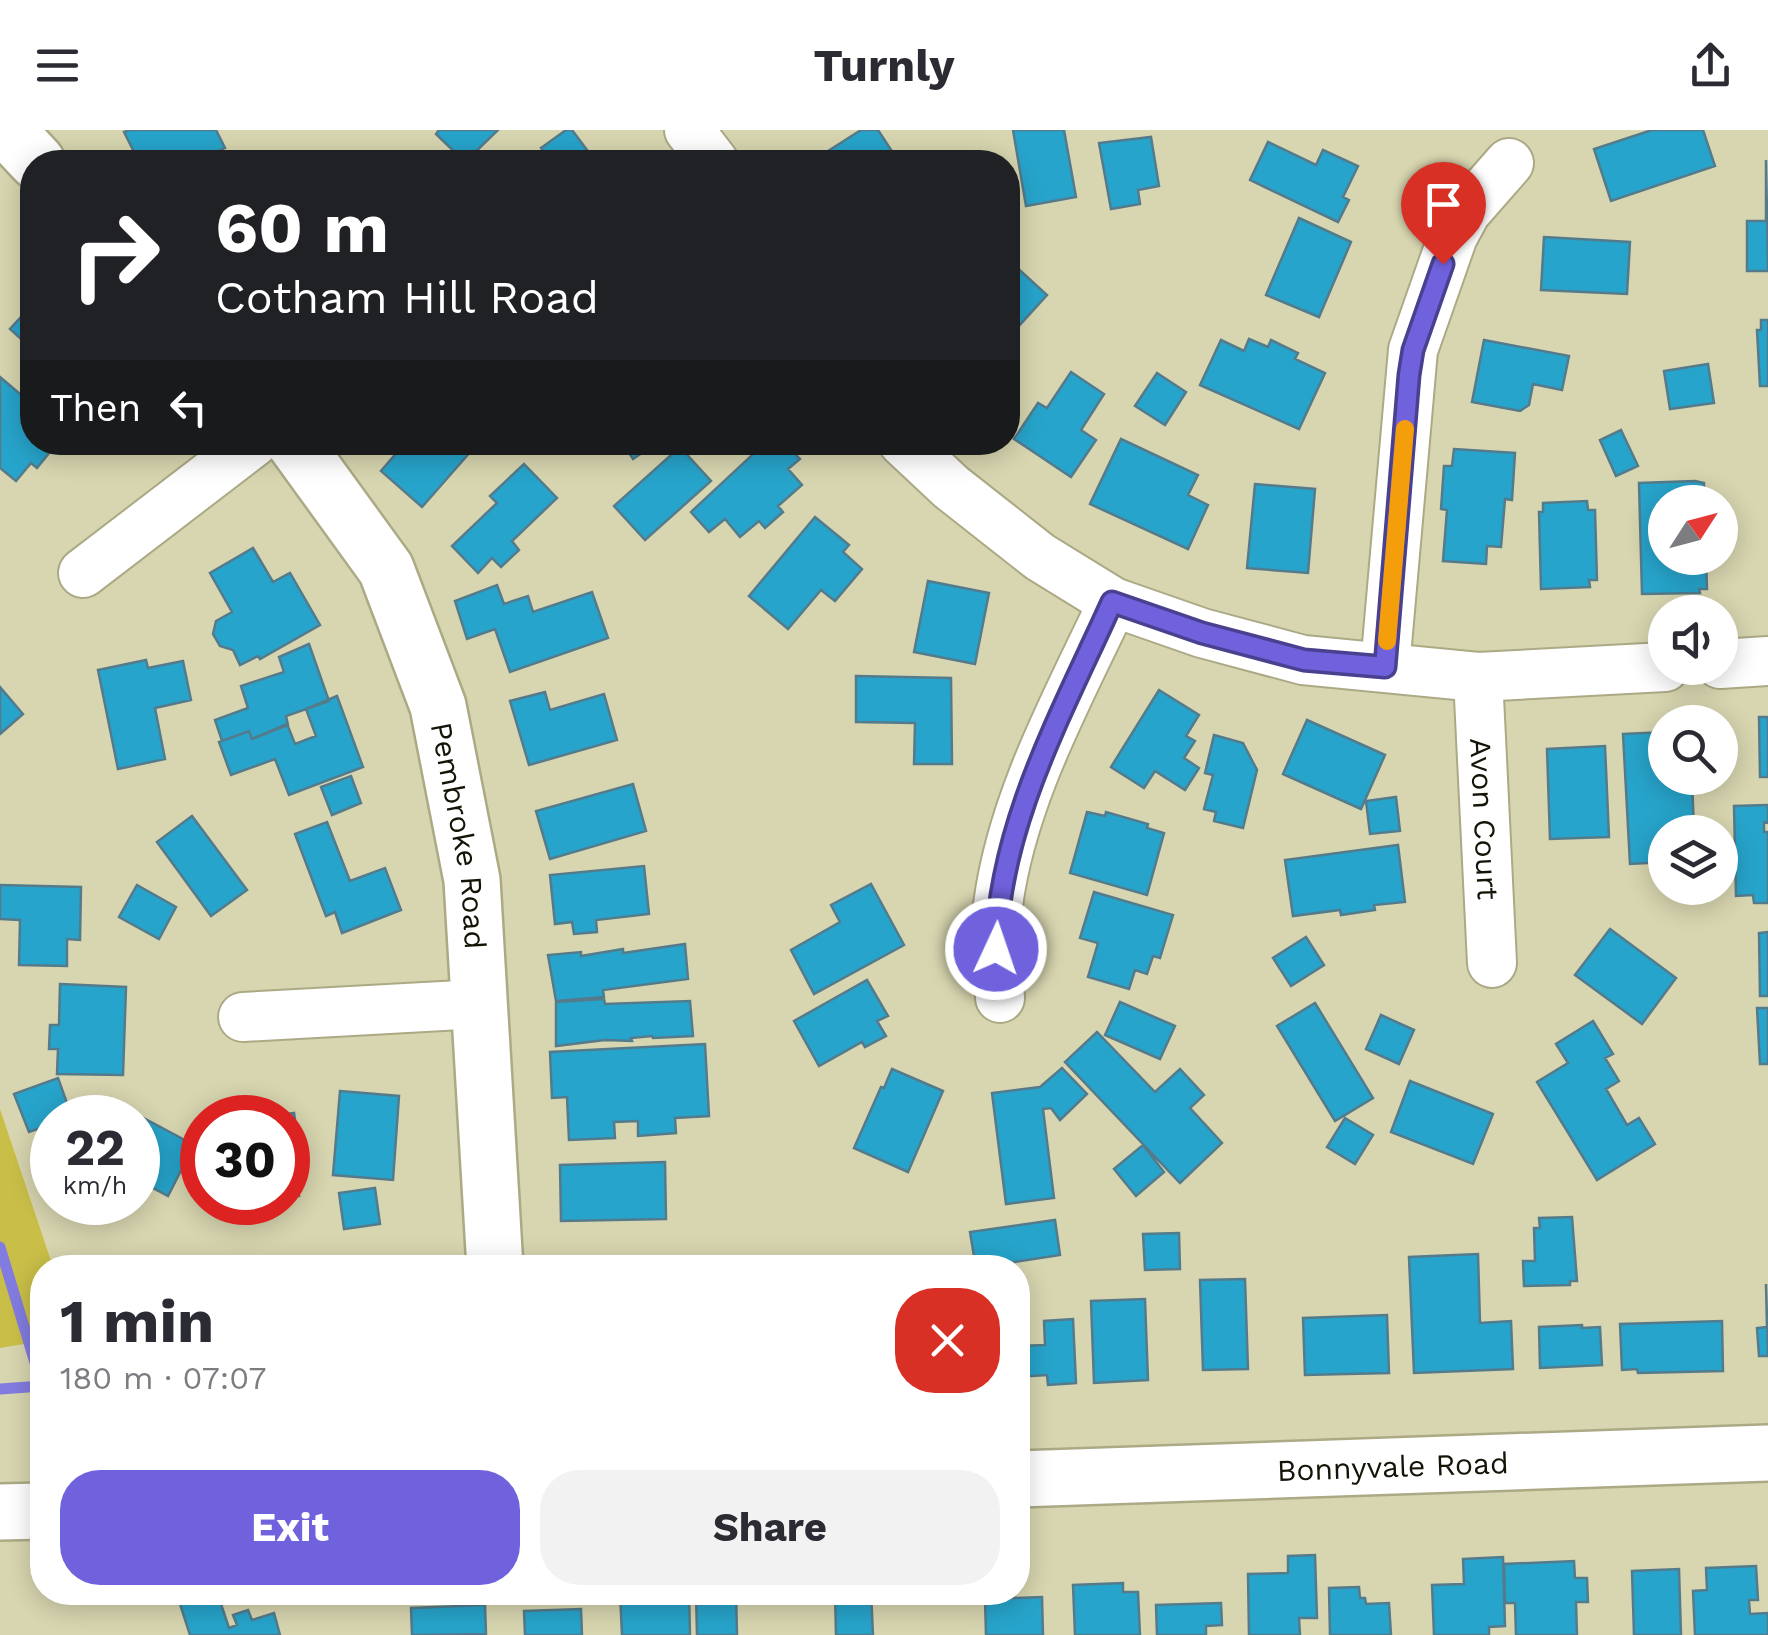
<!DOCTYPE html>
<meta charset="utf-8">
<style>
body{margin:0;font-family:"Work Sans",sans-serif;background:#f2f2f3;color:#2b2b33;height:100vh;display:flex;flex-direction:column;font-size:38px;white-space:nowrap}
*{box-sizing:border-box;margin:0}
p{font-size:32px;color:#7c7c81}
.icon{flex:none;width:55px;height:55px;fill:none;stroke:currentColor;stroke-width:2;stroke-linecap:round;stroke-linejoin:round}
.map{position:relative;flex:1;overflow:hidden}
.panel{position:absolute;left:30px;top:1125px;width:1000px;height:350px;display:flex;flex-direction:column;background:#fff;border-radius:40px;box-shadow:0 5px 25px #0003}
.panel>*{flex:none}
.top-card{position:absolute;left:20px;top:20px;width:1000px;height:305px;border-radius:40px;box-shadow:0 5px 25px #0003;background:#202124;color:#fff;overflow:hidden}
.needle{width:65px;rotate:54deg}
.tools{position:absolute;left:1648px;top:355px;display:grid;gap:20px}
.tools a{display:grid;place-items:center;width:90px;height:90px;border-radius:50%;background:#fff;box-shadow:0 5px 25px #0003;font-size:50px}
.speed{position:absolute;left:30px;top:965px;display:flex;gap:20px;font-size:50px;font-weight:700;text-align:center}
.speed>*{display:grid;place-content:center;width:130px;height:130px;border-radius:50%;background:#fff;box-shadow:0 5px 25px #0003;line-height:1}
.speed small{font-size:25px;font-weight:400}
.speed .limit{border:15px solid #d22;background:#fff;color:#111}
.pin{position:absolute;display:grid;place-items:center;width:85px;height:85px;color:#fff;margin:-102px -42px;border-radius:50% 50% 50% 0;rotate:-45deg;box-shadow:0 0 10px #0007}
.pin .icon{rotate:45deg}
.me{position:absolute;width:110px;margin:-55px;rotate:3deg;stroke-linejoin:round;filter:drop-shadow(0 0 8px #0008)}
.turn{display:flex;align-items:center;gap:35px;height:210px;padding:0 30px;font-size:45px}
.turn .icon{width:130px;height:130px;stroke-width:2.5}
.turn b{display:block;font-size:70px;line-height:85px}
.then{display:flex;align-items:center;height:95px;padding:0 30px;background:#0003;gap:20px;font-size:38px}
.round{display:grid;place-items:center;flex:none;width:105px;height:105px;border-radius:40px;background:#f2f2f3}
.headline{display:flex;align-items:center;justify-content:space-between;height:170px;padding:0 30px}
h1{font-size:60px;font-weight:700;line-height:75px}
.action{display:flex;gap:20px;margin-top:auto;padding:20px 30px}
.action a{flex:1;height:115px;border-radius:40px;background:#7062dc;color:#fff;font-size:40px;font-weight:700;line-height:115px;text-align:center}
.action a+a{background:#f2f2f3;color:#2b2b33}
header{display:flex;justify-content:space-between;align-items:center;height:130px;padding:0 30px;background:#fff;font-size:45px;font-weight:700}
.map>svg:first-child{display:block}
</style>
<header><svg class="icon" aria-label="menu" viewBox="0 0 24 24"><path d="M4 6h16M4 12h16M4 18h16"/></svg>Turnly<svg class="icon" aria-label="share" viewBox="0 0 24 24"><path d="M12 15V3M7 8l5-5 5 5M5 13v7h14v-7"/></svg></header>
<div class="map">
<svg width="1768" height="1505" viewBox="0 0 1768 1505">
<rect width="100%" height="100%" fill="#d8d6b0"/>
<!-- green -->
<path fill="#c9bf48" d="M0,979L53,1137L42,1138V1211L0,1218Z"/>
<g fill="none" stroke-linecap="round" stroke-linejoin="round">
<!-- stream -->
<path stroke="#837ce0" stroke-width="11" d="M0,1117L42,1256L0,1259"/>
</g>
<!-- building -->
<path fill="#27a4cb" stroke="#547b8b" stroke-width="2.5" d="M129,0H216L225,18L199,30L195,23L177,32H139L124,2Z
M439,0H498L465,32L436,4Z
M566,0H572L596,32H552L541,18Z
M861,0H878L899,32H836L828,21Z
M1013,0H1064L1076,67L1026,76Z
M1652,0H1703L1715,36L1611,71L1594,19Z
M1151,7L1159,56L1138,60L1140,74L1111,79L1099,13Z
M1268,12L1316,35L1323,20L1358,36L1343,67L1349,70L1338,92L1250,50Z
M1766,30L1768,141H1747V91H1766Z
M1299,88L1351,112L1319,187L1266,165Z
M1544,107L1630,112L1627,164L1541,160Z
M1013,134L1047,165L1008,208V139Z
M32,175V219L10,199Z
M1761,190H1768V256H1760L1757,200H1761Z
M1249,209L1268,217L1271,210L1298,223L1295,229L1325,243L1299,299L1200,255L1221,210L1244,221Z
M1484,210L1569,226L1562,260L1533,254L1529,275L1520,281L1472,272Z
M1708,234L1714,273L1670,279L1664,241Z
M1071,242L1104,264L1081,300L1096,310L1071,347L1014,309L1038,273L1047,278Z
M1157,243L1186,262L1165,295L1135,276Z
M0,247L32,274V312H58L37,338L31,333L16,351L0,338Z
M1621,300L1638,336L1616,346L1600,310Z
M1121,309L1198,345L1188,365L1208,375L1188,419L1090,374Z
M406,312H479L422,377L381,341Z
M622,312H658L633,329Z
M766,312H776L785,323L790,319L800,329L788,339L802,355L778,376L783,382L765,398L759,391L740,407L725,389L709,402L691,382Z
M680,317L711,351L645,410L614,376Z
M1454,319L1515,323L1512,370L1505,369L1501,417L1487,416L1486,434L1443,431L1447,380L1441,379L1444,336H1452Z
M524,334L557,368L512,411L519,420L501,437L492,428L478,443L452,416L497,373L490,366Z
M1695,351L1704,353V372H1665V428H1706L1707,459H1699L1700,463L1642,464L1639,353Z
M1255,354L1315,359L1308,443L1247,438Z
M1587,371L1588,380H1595L1597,450H1589L1590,457L1541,459L1539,382H1543V373Z
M815,387L849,415L843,422L862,439L835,471L821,460L788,499L749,466Z
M253,418L273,452L290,443L320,495L260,529L258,526L240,535L233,520L220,516L213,504L216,491L232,482L210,443Z
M928,451L989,463L975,534L914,522Z
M497,455L504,474L528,466L533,482L592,462L608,508L510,542L495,499L467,509L455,471Z
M309,514L329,571L286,586L288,595L252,609L249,601L222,611L215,590L248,578L241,556L284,542L279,527Z
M146,530L148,538L183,531L191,570L155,578L165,629L118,639L98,540Z
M856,546L951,548L952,634H914L915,593L856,592Z
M0,557L23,584L0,604Z
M1159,560L1199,585L1186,606L1195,611L1184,628L1199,638L1185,660L1155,641L1144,658L1111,637Z
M545,562L550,580L604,564L617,610L529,635L510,571Z
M337,566L363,637L289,665L275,629L231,645L219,612L249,601L252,609L287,594L295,614L316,606L306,579Z
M1759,587H1768V647H1760Z
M1307,590L1385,625L1361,679L1283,644Z
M1665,602V648H1692L1694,702H1665V732L1630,734L1623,604Z
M1214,605L1243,613L1257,640L1243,698L1214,691L1216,682L1204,679L1213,645L1205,643Z
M1605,616L1609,707L1550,709L1547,619Z
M351,646L361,673L332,685L321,657Z
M633,654L646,701L550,729L536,681Z
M1396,667L1400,701L1370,704L1366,671Z
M1768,675V693L1764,692V702H1768V773H1754L1753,765L1736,766L1734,676Z
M1087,682L1105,686L1106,682L1148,694L1147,698L1164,703L1147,765L1070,743Z
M192,686L247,760L211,786L157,712Z
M327,692L350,751L385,738L401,780L342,803L335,782L326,786L295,704Z
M1398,715L1405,772L1374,775L1375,780L1341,785L1340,780L1293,786L1285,730Z
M644,736L649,784L596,790L597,802L574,804L572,792L555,794L550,745Z
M871,754L904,815L814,864L791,820L840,792L831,775Z
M0,755L81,757L80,810L67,809V836L19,835L20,790L0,789Z
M137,755L176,777L159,809L119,787Z
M1094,762L1173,785L1160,828L1153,826L1147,844L1135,840L1129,859L1088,847L1098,813L1080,808Z
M1610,799L1676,848L1642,894L1575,845Z
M1768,802V866H1760L1759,803Z
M1306,807L1324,835L1291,856L1273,828Z
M685,814L688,849L603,860L604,867L556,871L548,825L581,822V826L623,819V823Z
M867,850L888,886L877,891L886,906L865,917L862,912L819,936L794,891Z
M60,854L126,857L123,945L57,944L58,919H49L50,895H59Z
M604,869L605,874L690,871L693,906L653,908L652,906L631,908L632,911L605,910L556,916V872Z
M1120,872L1175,896L1160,929L1105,905Z
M1315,873L1373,968L1335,991L1277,896Z
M1757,878H1768V934H1760Z
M1381,885L1414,900L1399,934L1366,919Z
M1593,891L1613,924L1605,928L1619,951L1606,959L1627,995L1639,988L1655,1014L1597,1050L1537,952L1568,933L1556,914Z
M1097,902L1155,962L1180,939L1204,965L1190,978L1222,1013L1180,1053L1065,932Z
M705,914L709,986L675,988L676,1003L638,1006V991L614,992L615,1008L569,1010L567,967L552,968L550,922Z
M1062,938L1087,964L1060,990L1051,978L1043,979L1054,1068L1006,1074L992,963L1040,957Z
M892,939L943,961L908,1042L854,1018L881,957L884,958Z
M58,948L72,987L52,988V994L29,1002L14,964Z
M1410,951L1493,984L1473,1034L1391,1002Z
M340,961L399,966L393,1050L333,1045Z
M123,977L194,1015L168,1066L138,1050V988H118Z
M294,983L302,1039L295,1040L299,1066L288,1067V988H261Z
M1345,988L1373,1005L1355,1034L1327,1017Z
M1143,1015L1164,1042L1136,1066L1114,1039Z
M665,1032L666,1089L561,1091L560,1035Z
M375,1058L380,1094L344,1099L339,1063Z
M1572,1087L1577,1151H1570V1155L1524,1156L1523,1131H1535L1534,1098H1540L1539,1088Z
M1055,1090L1060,1125L976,1138L970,1102Z
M1179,1103L1180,1139L1145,1140L1143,1104Z
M1478,1124L1480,1193L1511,1191L1513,1239L1414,1243L1409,1127Z
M1245,1149L1248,1239L1203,1240L1200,1150Z
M1766,1154L1768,1226H1759L1757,1198L1767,1197Z
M1145,1169L1148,1250L1094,1253L1091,1171Z
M1387,1185L1389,1243L1305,1245L1303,1188Z
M1073,1189L1076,1253L1048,1255L1047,1245L1018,1247V1216L1045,1215L1044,1191Z
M1722,1191L1723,1241L1638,1243L1637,1239L1622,1240L1620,1194Z
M1582,1195V1198L1600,1197L1602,1235L1540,1238L1539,1197Z
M1315,1425L1317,1488H1299L1300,1505H1249L1248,1444L1288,1443V1426Z
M1503,1427L1505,1496L1489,1497V1505H1434L1432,1455L1464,1454L1463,1429Z
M1574,1431L1575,1448H1587L1588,1472H1576L1577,1505H1516L1515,1473H1505L1504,1434Z
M1756,1436L1758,1470H1749L1750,1484L1768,1483V1505H1695L1693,1461L1707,1460L1706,1438Z
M1679,1439L1681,1505H1634L1632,1441Z
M1123,1453V1462H1138L1140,1505H1075L1073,1455Z
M1359,1457L1360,1468H1365L1366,1474L1389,1473L1391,1505H1330L1329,1458Z
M217,1462L229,1498L237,1495L233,1485L248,1480L252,1490L274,1483L280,1505H190L180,1474Z
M620,1462H689L690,1505H622Z
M696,1462H736L737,1505H697Z
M835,1462H871L873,1505H836Z
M1042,1467L1043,1505H986L985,1469Z
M1221,1473L1222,1495L1206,1496V1505H1157L1156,1475Z
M485,1475L486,1504L412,1505L411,1478Z
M581,1479L582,1505H525L524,1481Z"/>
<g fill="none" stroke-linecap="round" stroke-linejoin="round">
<defs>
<g id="street">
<path d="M689,0L714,32"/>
<path d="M903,312L951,357L1040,427L1113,472L1202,503L1303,530L1478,547L1665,537"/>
<path d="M83,443L254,312"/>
<path d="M1720,534L1768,531"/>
<path d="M1385,537L1413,220L1453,106L1466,82L1509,33"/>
<path id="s1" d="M1478,547L1492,833"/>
<path d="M1000,868C998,837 994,806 998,775C1012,668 1068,568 1113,472"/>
<path d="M243,887L479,874"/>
</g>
<g id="secondary">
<path d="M7,0L37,32"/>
<path id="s2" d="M294,312L386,439L438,576L472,750L495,1138"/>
<path id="s3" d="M1018,1349L1768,1323"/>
<path d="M0,1382L42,1381"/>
</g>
</defs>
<!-- street casing -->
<use href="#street" stroke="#aca985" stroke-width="52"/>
<!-- secondary casing -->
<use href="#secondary" stroke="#aca985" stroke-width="60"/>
<!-- street -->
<use href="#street" stroke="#fff" stroke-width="48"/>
<!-- secondary -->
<use href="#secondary" stroke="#fff" stroke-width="55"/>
</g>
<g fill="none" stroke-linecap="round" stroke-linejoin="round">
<defs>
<path id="route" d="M996,819C999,695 1062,583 1112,472L1202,503L1304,530L1385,537L1409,245L1413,220L1443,134"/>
</defs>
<!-- route casing -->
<use href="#route" stroke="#49408f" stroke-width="25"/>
<!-- route -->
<use href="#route" stroke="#7062dc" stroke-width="18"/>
<!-- slow -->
<path stroke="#f59e0b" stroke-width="18" d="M1387,511L1405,299"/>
</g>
<g text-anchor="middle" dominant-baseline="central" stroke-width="9" stroke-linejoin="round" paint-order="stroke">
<!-- street labels -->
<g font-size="30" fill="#141306" stroke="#f7f6e3">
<text stroke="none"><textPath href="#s1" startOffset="142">Avon Court</textPath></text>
<text stroke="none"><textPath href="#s2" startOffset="435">Pembroke Road</textPath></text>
<text stroke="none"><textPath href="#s3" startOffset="375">Bonnyvale Road</textPath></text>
</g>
</g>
</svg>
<div class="tools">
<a><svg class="needle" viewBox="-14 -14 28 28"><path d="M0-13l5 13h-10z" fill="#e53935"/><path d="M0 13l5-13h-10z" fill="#7c7c81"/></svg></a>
<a><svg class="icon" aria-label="sound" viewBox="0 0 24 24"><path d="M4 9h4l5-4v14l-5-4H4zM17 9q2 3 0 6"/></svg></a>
<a><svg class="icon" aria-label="search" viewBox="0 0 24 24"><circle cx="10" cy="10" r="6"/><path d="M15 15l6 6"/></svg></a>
<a><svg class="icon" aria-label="layers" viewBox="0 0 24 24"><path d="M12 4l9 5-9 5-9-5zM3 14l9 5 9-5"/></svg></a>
</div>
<div class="speed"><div>22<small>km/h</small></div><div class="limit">30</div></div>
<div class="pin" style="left:1443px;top:134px;background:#d93025"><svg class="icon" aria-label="arrive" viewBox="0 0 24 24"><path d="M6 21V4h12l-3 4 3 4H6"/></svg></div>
<svg class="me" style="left:996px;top:819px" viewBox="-20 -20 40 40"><circle r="17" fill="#7062dc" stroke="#fff" stroke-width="3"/><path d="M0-11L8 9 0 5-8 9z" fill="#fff"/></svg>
<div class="top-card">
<div class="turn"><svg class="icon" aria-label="right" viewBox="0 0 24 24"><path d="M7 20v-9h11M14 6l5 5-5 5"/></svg><div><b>60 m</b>Cotham Hill Road</div></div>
<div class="then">Then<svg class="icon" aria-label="left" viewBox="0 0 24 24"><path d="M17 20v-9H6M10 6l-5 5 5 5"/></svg></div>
</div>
<section class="panel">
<div class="headline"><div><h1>1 min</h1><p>180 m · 07:07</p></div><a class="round" style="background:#d93025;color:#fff"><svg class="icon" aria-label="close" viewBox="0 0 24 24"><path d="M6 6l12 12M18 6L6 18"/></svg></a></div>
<div class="action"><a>Exit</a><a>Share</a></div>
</section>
</div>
